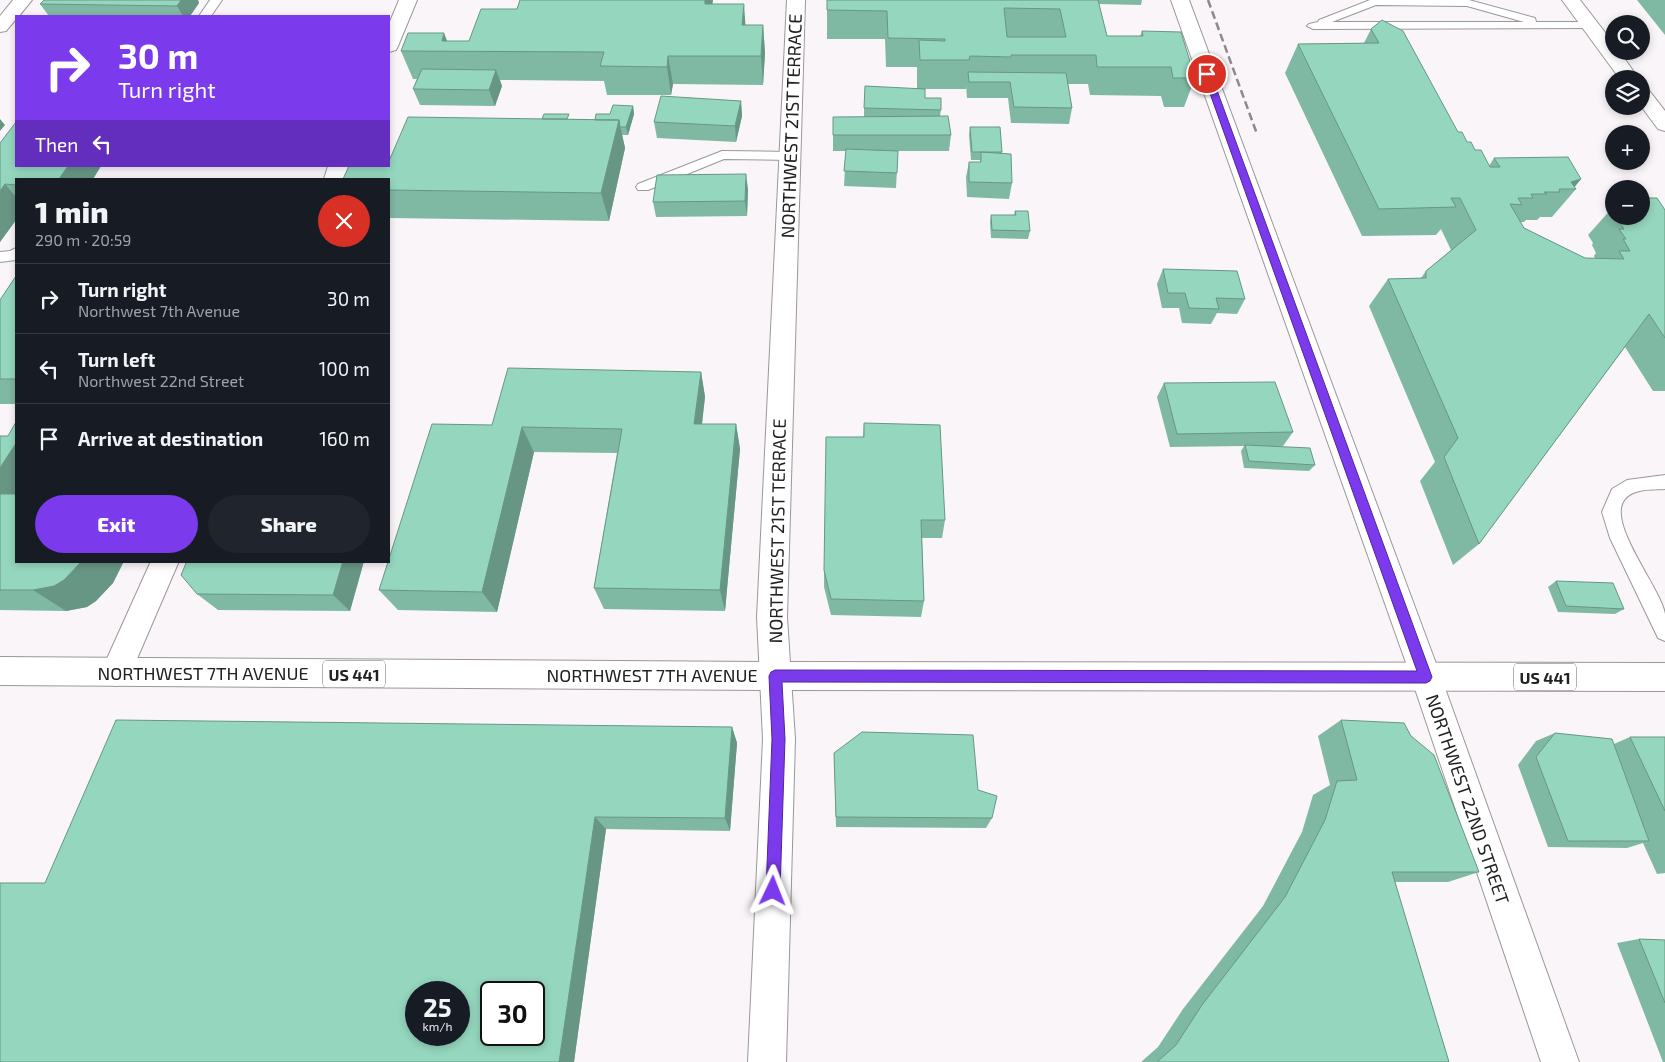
<!DOCTYPE html>
<meta charset="utf-8">
<style>
body{margin:0;font-family:"Exo 2",sans-serif;background:#20242c;color:#f1f3f6;height:100vh;display:flex;flex-direction:column;font-size:19px;white-space:nowrap}
*{box-sizing:border-box;margin:0}
p{font-size:16px;color:#9ea1a6}
.icon{flex:none;width:28px;height:28px;fill:none;stroke:currentColor;stroke-width:2;stroke-linecap:round;stroke-linejoin:round}
.map{position:relative;flex:1;overflow:hidden}
.panel{position:absolute;left:15px;top:178px;width:375px;height:385px;display:flex;flex-direction:column;background:#171b24;border-radius:0px;box-shadow:0 2px 8px #0003}
.panel>*{flex:none}
.banner{position:absolute;left:15px;top:15px;width:375px;height:152px;border-radius:0px;box-shadow:0 2px 8px #0003;background:#7c3aed;color:#fff;overflow:hidden}
.controls{position:absolute;left:1605px;top:15px;display:grid;gap:10px}
.controls a{display:grid;place-items:center;width:45px;height:45px;border-radius:50%;background:#171b24;box-shadow:0 2px 8px #0003;font-size:25px}
.speed{position:absolute;left:405px;top:981px;display:flex;gap:10px;font-size:25px;font-weight:700;text-align:center}
.speed>*{display:grid;place-content:center;width:65px;height:65px;border-radius:50%;background:#171b24;box-shadow:0 2px 8px #0003;line-height:1}
.speed small{font-size:12px;font-weight:400}
.speed .limit{border:2px solid #111;border-radius:8px;background:#fff;color:#111}
.pin{position:absolute;display:grid;place-items:center;width:42px;height:42px;color:#fff;margin:-21px;border:2px solid #fff;border-radius:50%;box-shadow:0 1px 5px #0007}
.me{position:absolute;width:55px;margin:-28px;rotate:2deg;stroke-linejoin:round;filter:drop-shadow(0 0 4px #0008)}
.turn{display:flex;align-items:center;gap:18px;height:105px;padding:0 20px;font-size:22px}
.turn .icon{width:65px;height:65px;stroke-width:2.5}
.turn b{display:block;font-size:35px;line-height:42px}
.then{display:flex;align-items:center;height:48px;padding:0 20px;background:#0003;gap:10px;font-size:19px}
.round{display:grid;place-items:center;flex:none;width:52px;height:52px;border-radius:26px;background:#20242c}
.overview{display:flex;align-items:center;justify-content:space-between;height:85px;padding:0 20px}
h1{font-size:30px;font-weight:800;line-height:38px}
.button{display:flex;gap:10px;margin-top:auto;padding:10px 20px}
.button a{flex:1;height:58px;border-radius:30px;background:#7c3aed;color:#fff;font-size:20px;font-weight:800;line-height:58px;text-align:center}
.button a+a{background:#20242c;color:#f1f3f6}
ul{padding:0;list-style:none}
li{display:flex;align-items:center;gap:15px;height:70px;padding:0 20px;border-top:1px solid #363941}
li div{flex:1}
li b{display:block;font-size:19px}
li em{font-style:normal}
.map>svg:first-child{display:block}
</style>
<div class="map">
<svg width="1665" height="1062" viewBox="0 0 1665 1062">
<rect width="100%" height="100%" fill="#f9f5f8"/>
<g fill="none" stroke-linecap="round" stroke-linejoin="round">
<defs>
<path id="lane" d="M210,0H222L211,16H199Z
M1370,0H1469L1535,18L1536,22H1590L1596,25L1590,28L1313,29L1307,26L1309,24L1318,22L1319,20ZM1376,5L1467,6L1524,22H1332Z
M722,151L790,152L797,156L790,160L724,159L648,190H638L636,187L638,184Z
M16,248V260L0,262V252L10,251Z
M1665,475V489C1653,490 1634,488 1625,499C1605,522 1661,588 1665,614C1665,622 1665,632 1665,641L1658,638L1610,538L1602,512L1612,489L1627,480Z"/>
<path id="street" d="M399,0H417L398,46L396,50L389,52V24Z
M787,0H805L787,617L795,739L786,1062H748L763,739L757,617Z
M1171,0H1189L1441,677L1579,1062H1541L1411,677Z
M1562,0H1580L1614,44V51H1619L1639,79H1620Z
M1641,87L1648,89L1665,111V131L1658,129L1641,106Z
M328,166H349L345,179H324Z
M151,561H179L127,682L116,686L105,682L101,672Z"/>
<path id="secondary" d="M13,0H32L19,16H16V19L6,31L0,32V16Z"/>
<path id="primary" d="M0,657L775,662L1665,663V691L775,690L0,685Z"/>
</defs>
<!-- lane casing -->
<use href="#lane" stroke="#9b979a" stroke-width="2"/>
<!-- street casing -->
<use href="#street" stroke="#9b979a" stroke-width="2"/>
<!-- secondary casing -->
<use href="#secondary" stroke="#9b979a" stroke-width="2"/>
<!-- primary casing -->
<use href="#primary" stroke="#9b979a" stroke-width="2"/>
<!-- lane -->
<use href="#lane" fill="#fff" fill-rule="evenodd"/>
<!-- street -->
<use href="#street" fill="#fff" fill-rule="evenodd"/>
<!-- secondary -->
<use href="#secondary" fill="#fff" fill-rule="evenodd"/>
<!-- primary -->
<use href="#primary" fill="#fff" fill-rule="evenodd"/>
<!-- rail -->
<path stroke="#8c8a8c" stroke-width="2.5" stroke-dasharray="8 4" stroke-linecap="butt" d="M1208,0L1257,134"/>
</g>
<!-- wall -->
<path fill="#80b9a3" d="M44,0H198L199,3L190,16H49L40,4Z
M520,0H713L712,4L746,25H763L765,53L763,85L673,84L671,95H607L604,81L500,80L502,86L495,106L420,105L413,89L417,79H413L401,51L447,41H469L517,9Z
M827,0H1142L1141,5L1099,4L1107,36H1140L1142,31L1195,78L1184,107H1164L1161,96L1090,95L1088,84H1068L1072,108L1069,124L1011,123L1008,98H967L966,85V89H925V98L941,110L940,116L951,135L949,151H898L896,188L844,186L846,151H833V117H864V108L917,88V67H886L885,39H827Z
M1637,0H1665V35Z
M1371,29L1458,132L1489,166L1494,158L1581,179L1574,187L1576,189L1552,217H1540L1537,220H1526L1524,222H1520L1524,228L1585,258L1595,259L1594,256L1596,253L1592,245L1593,243L1588,235L1613,207H1614V216H1641L1665,210V391H1653L1625,347L1479,544L1453,565L1420,481L1435,462L1369,306L1388,279L1421,278L1426,271L1451,250L1441,229L1436,235L1362,236L1285,73L1298,44L1364,43Z
M741,101L742,116L736,142L657,138L654,122Z
M633,106L634,114L628,135H622L625,148L609,221L389,218V166L570,119L595,120Z
M970,127H1000L1002,153L1012,183L1009,199L967,197L966,177L969,162H980V160H971L969,135Z
M0,143L16,166H101L93,179H16V220L0,242Z
M748,189L747,216L656,217L653,202Z
M1015,211L1030,231L1028,239L991,238L990,222L991,215H1014Z
M1163,269L1245,299L1237,314L1217,313L1211,324L1182,323L1179,308H1162L1157,284Z
M16,276V404H0V300Z
M701,372L705,397L702,424H736L740,449L725,611L604,609L594,588L617,453L534,452L497,612L398,610L379,590L492,425Z
M1164,383L1293,432L1283,446H1275L1315,465L1309,471L1244,468L1241,451L1244,446L1170,447L1157,397Z
M864,423L945,520L942,538H922L924,601L921,617L831,615L824,587V570L863,437Z
M0,436H8L16,561H124L113,583L96,601L87,607L66,611L0,610Z
M187,561H364L350,611L218,610L197,594Z
M1556,581L1624,609L1615,614L1558,612L1548,587Z
M1341,720L1411,736L1479,872L1448,882H1395L1449,1062H1141L1158,1047L1183,1009L1263,906L1302,832L1313,795L1330,785L1318,736Z
M732,727L737,743L730,831L606,829L574,1062H0L45,883Z
M1555,733L1614,744L1630,737H1665V873L1657,874L1643,843L1627,848L1548,847L1518,765L1536,741Z
M834,753L978,790L992,818L986,828L836,827Z
M1639,939L1665,940V1062H1663L1617,943Z"/>
<!-- shaded-wall -->
<path fill="#689685" d="M181,0H198L199,3L190,16H183L177,6Z
M705,0H713L708,32L705,4Z
M744,4L746,33L742,25Z
M763,25L765,53L763,85L761,56Z
M444,33L451,51L442,41Z
M668,56L673,84L671,95L667,67Z
M496,70L502,86L495,106L489,90Z
M741,101L742,116L736,142L735,126Z
M633,106L634,114L628,135L626,127Z
M0,119L5,125L0,131Z
M619,120L625,148L609,221L601,193Z
M68,166H101L93,179H59Z
M746,174L748,189L747,216L745,201Z
M1581,179L1573,189L1571,182Z
M5,184L16,197V220L0,242V191Z
M701,372L705,397L699,448L694,424Z
M736,424L740,449L725,611L720,590Z
M522,427L534,452L497,612L482,592Z
M16,443V516L0,505V468Z
M82,561H124L113,583L96,601L87,607L66,611L33,590Z
M343,561H364L350,611L333,595Z
M732,727L737,743L730,831L725,818Z
M595,817L606,829L574,1062H559Z"/>
<!-- building -->
<path fill="#95d7be" stroke="#689685" fill-rule="evenodd" d="M44,0H181L177,6L40,4Z
M520,0H705V4H744L742,25H763L761,56H668L667,67L600,66L604,52L401,51L408,33H444L442,41H469L481,9H517Z
M827,0H1098L1107,36H1143L1142,31L1181,32L1195,78H1173L1171,67H1097L1096,55H1011V57L970,56L969,60H920L919,40L945,41V39L888,38L887,11L827,10ZM1004,8L1060,9L1066,37H1007Z
M1382,20L1403,31L1458,132H1462L1467,142H1471L1475,150H1481L1490,167H1500L1494,158L1568,157L1581,179L1571,182L1576,189H1559L1560,192H1544L1547,194H1531L1533,198H1518L1522,205L1510,204L1524,228L1585,258L1624,259L1619,251H1630L1623,239H1626L1619,229H1624L1617,218H1620L1619,216H1641V198H1657L1665,210V338L1649,314L1479,544L1444,457L1458,438L1388,279L1426,278V271L1476,230L1460,198H1451L1456,207L1379,209L1298,44L1379,43L1371,29Z
M422,69L496,70L489,90L413,89Z
M968,72L1066,73L1072,108L1014,107L1010,82H969Z
M865,86L925,89V98H941V110L864,108Z
M661,96L741,101L735,126L654,122Z
M613,105L633,106L626,127H620L619,120H595L596,114H610Z
M544,114H569L567,119H542Z
M948,116L951,135H833V117Z
M408,117L619,120L601,193L389,190V179H343L349,166H389V161Z
M16,122V166H68L59,179H16V185L5,184L0,191V143Z
M970,127H1000L1002,152H972Z
M846,149L898,151L897,173L844,171Z
M981,152L1011,154L1012,183L969,182V162H981Z
M746,174L745,201L653,202L657,175Z
M1015,211H1028L1030,231L992,230L991,215H1016Z
M1163,269L1237,271L1245,299L1216,298L1219,309L1189,308L1185,293H1168Z
M16,276V379H0V300Z
M508,368L701,372L694,424H736L720,590L594,588L622,429L522,427L482,592L379,590L432,424L492,425Z
M1275,382L1293,432L1177,434L1164,383Z
M16,422V443L0,468V436H8Z
M864,423L940,425L945,520H921L924,601L831,599L824,570L826,437H864Z
M1245,445L1310,448L1315,465L1249,461Z
M0,494H16V561H82L64,580L54,586L33,590H0Z
M187,561H343L333,595L197,594L181,575Z
M1556,581L1613,583L1624,609L1566,606Z
M116,720L732,727L725,818L595,817L559,1062H0V883H45ZM416,992H459V1035H416ZM491,992H534V1035H491Z
M1341,720L1404,723L1411,736L1434,755L1479,872H1392L1449,1062H1157L1176,1045L1202,1005L1285,897L1325,820L1337,781L1357,780Z
M862,732L973,735L978,790L997,796L992,818L836,817L834,753Z
M1555,733L1612,739L1649,841H1568L1536,757Z
M1630,737H1665V811Z
M1639,939L1665,940V1003Z"/>
<!-- route -->
<path fill="#7c3aed" stroke="#51269a" d="M1207,71L1211,74L1432,677L1430,681L1426,683L782,682L785,739L780,891L778,896L773,898L768,896L766,891L772,739L769,676L771,672L775,670L1417,671L1203,74Z"/>
<g text-anchor="middle" dominant-baseline="central" stroke-width="5" stroke-linejoin="round" paint-order="stroke">
<!-- shield labels -->
<g fill="#fff" stroke="#646464" stroke-width="1">
<rect x="323" y="660.5" width="62" height="27" rx="4"/>
<rect x="1514" y="663.5" width="62" height="27" rx="4"/>
</g>
<g font-size="16" font-weight="bold" fill="#222122">
<text x="354" y="674">US 441</text>
<text x="1545" y="677">US 441</text>
</g>
<!-- street labels -->
<g font-size="18" fill="#222122" stroke="#fff">
<text transform="translate(791 126) rotate(-88)">NORTHWEST 21ST TERRACE</text>
<text transform="translate(777 531) rotate(-89)">NORTHWEST 21ST TERRACE</text>
<text x="203" y="673">NORTHWEST 7TH AVENUE</text>
<text x="652" y="675">NORTHWEST 7TH AVENUE</text>
<text transform="translate(1468 799) rotate(71)">NORTHWEST 22ND STREET</text>
</g>
</g>
</svg>
<div class="controls">
<a><svg class="icon" aria-label="search" viewBox="0 0 24 24"><circle cx="10" cy="10" r="6"/><path d="M15 15l6 6"/></svg></a>
<a><svg class="icon" aria-label="layers" viewBox="0 0 24 24"><path d="M12 4l9 5-9 5-9-5zM3 14l9 5 9-5"/></svg></a>
<a>+</a>
<a>−</a>
</div>
<div class="speed"><div>25<small>km/h</small></div><div class="limit">30</div></div>
<div class="pin" style="left:1207px;top:74px;background:#d93025"><svg class="icon" aria-label="arrive" viewBox="0 0 24 24"><path d="M6 21V4h12l-3 4 3 4H6"/></svg></div>
<svg class="me" style="left:773px;top:891px" viewBox="-20 -20 40 40"><path d="M0-17L14 15 0 8-14 15z" fill="#7c3aed" stroke="#fff" stroke-width="4"/></svg>
<div class="banner">
<div class="turn"><svg class="icon" aria-label="right" viewBox="0 0 24 24"><path d="M7 20v-9h11M14 6l5 5-5 5"/></svg><div><b>30 m</b>Turn right</div></div>
<div class="then">Then<svg class="icon" aria-label="left" viewBox="0 0 24 24"><path d="M17 20v-9H6M10 6l-5 5 5 5"/></svg></div>
</div>
<section class="panel">
<div class="overview"><div><h1>1 min</h1><p>290 m · 20:59</p></div><a class="round" style="background:#d93025;color:#fff"><svg class="icon" aria-label="close" viewBox="0 0 24 24"><path d="M6 6l12 12M18 6L6 18"/></svg></a></div>
<ul>
<li><svg class="icon" aria-label="right" viewBox="0 0 24 24"><path d="M7 20v-9h11M14 6l5 5-5 5"/></svg><div><b>Turn right</b><p>Northwest 7th Avenue</p></div><em>30 m</em></li>
<li><svg class="icon" aria-label="left" viewBox="0 0 24 24"><path d="M17 20v-9H6M10 6l-5 5 5 5"/></svg><div><b>Turn left</b><p>Northwest 22nd Street</p></div><em>100 m</em></li>
<li><svg class="icon" aria-label="arrive" viewBox="0 0 24 24"><path d="M6 21V4h12l-3 4 3 4H6"/></svg><div><b>Arrive at destination</b></div><em>160 m</em></li>
</ul>
<div class="button"><a>Exit</a><a>Share</a></div>
</section>
</div>
